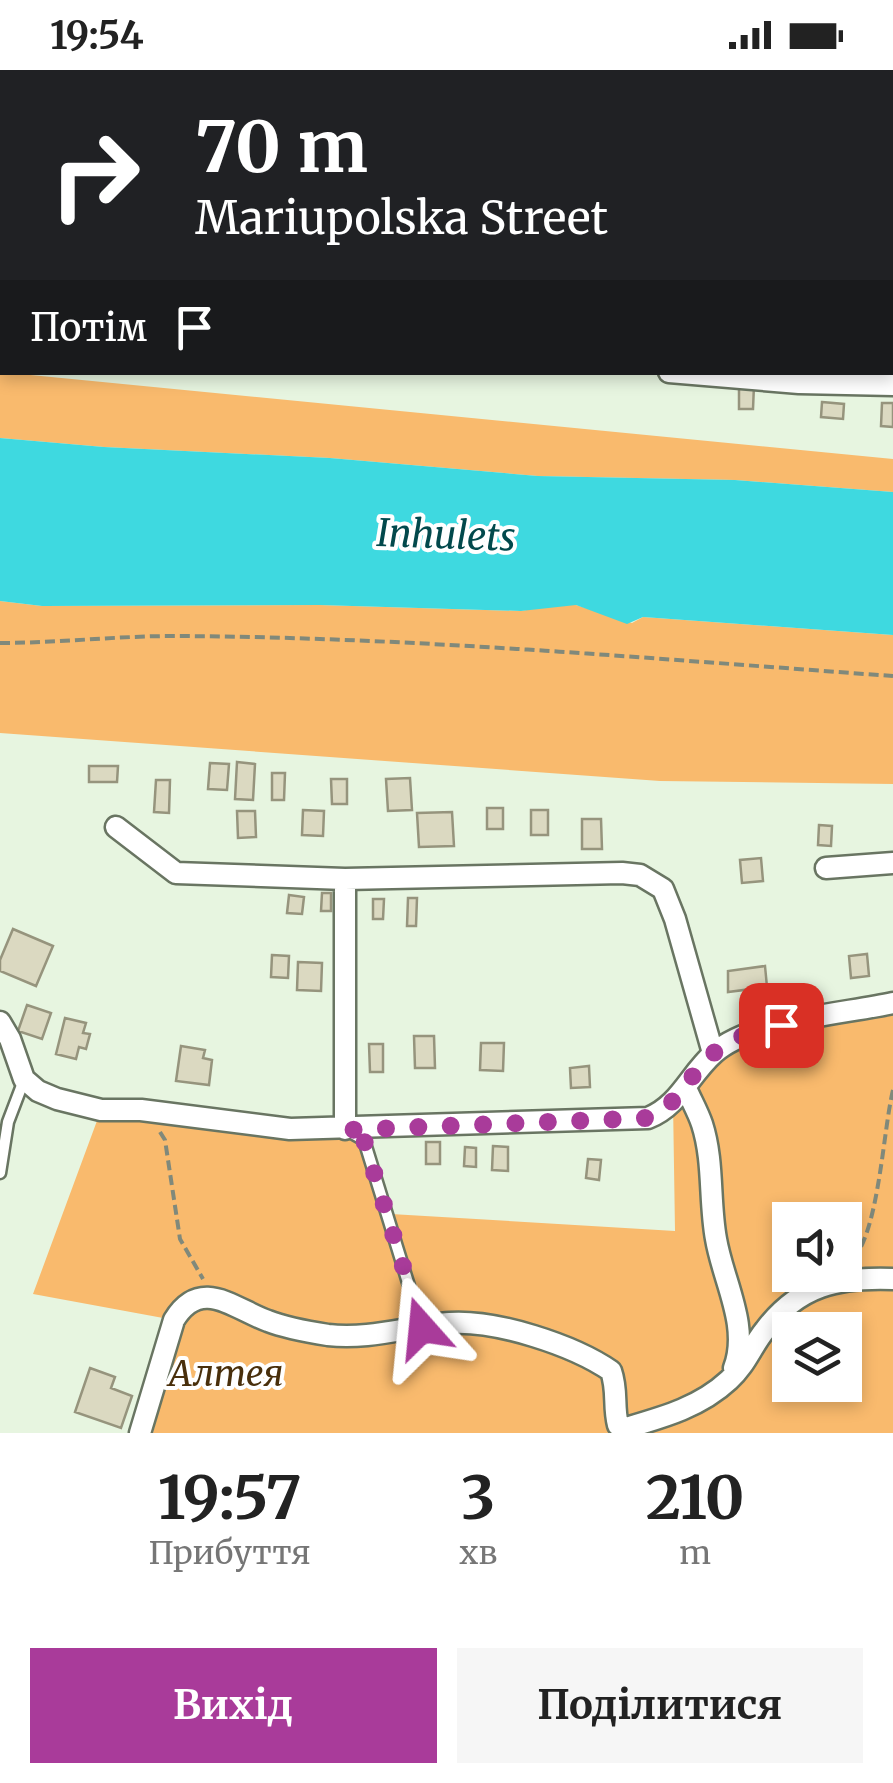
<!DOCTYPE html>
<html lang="uk">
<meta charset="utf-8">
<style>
body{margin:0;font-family:Merriweather,serif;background:#f6f6f6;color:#222;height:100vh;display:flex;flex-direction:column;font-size:38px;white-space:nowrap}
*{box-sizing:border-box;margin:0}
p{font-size:32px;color:#767676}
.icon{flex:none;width:55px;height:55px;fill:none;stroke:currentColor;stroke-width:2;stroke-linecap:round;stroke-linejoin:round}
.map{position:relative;height:1363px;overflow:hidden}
.side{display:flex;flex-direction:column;background:#fff;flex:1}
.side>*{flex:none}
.guide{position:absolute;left:0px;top:0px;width:895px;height:305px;box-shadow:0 5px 15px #0003;background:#202124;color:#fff;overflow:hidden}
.controls{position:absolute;left:772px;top:1132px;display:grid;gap:20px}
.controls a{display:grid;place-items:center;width:90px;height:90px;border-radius:0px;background:#fff;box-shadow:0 5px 15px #0003;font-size:50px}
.pin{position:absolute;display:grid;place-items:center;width:85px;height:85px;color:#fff;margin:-42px;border-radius:20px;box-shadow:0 5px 15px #0006}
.me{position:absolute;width:110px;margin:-55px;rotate:342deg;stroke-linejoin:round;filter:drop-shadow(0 0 8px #0008)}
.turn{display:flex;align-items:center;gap:35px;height:210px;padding:0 30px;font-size:45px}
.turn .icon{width:130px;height:130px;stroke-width:2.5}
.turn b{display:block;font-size:70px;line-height:85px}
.then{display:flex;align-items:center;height:95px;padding:0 30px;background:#0003;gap:20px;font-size:38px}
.eta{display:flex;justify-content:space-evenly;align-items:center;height:170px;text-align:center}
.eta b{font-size:60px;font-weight:700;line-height:70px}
.action{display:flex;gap:20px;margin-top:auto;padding:20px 30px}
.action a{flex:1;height:115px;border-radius:0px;background:#a93b9a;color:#fff;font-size:40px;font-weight:700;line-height:115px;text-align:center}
.action a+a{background:#f6f6f6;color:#222}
.status{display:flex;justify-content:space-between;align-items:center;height:70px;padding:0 50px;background:#fff;direction:ltr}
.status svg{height:28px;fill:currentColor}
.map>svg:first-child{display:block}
</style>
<div class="status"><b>19:54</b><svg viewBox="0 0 49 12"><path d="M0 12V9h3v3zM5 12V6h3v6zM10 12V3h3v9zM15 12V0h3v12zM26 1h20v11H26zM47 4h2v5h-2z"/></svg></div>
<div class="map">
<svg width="893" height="1363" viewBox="0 0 893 1363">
<rect width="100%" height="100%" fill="#e7f5e0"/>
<!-- built -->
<path fill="#dcefd2" d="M0,0H668L676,2H2V159Z"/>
<!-- green -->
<path fill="#f9ba6d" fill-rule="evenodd" d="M668,0H893V173L892,2Z
M0,302L893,389V422L735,410L538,406L330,388L104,377L0,368Z
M0,531L42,536L319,535L521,541L560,534L576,535L632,553L643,547L893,565V714L660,711L0,663Z
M893,933V1363H153L174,1280L192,1239L174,1250L33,1224L101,1040L345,1059L364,1070L391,1144L675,1161L673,1032L749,961ZM790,1150H845V1205H790ZM790,1260H845V1315H790Z"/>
<!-- water -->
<path fill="#3ed9e0" d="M0,368L104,377L330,388L538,406L735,410L893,422V565L643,547L627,554L576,535L521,541L319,535L42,536L0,531Z"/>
<!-- building -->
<path fill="#dbd9c1" stroke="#96947d" stroke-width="2.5" d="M364,0H507V2Z
M0,57L2,58L0,141Z
M739,315H754L753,339H739Z
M822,332L844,334L843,349L821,347Z
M882,333H893V357L881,356Z
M237,692L255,694L253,730L235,729Z
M210,693L229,694L227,720L208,719Z
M89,696H118L117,712H89Z
M272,703H285L284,730H272Z
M410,708L412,740L388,741L386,709Z
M331,709H347V734H332Z
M156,710H170L169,743L154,742Z
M487,738H503V759H487Z
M303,740L324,741L323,766L302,765Z
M531,740H548V765H531Z
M237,741H255L256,767L238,768Z
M452,742L454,776L419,777L417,743Z
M582,749H601L602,779H582Z
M819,755L832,756L831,776L818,775Z
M761,788L763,811L742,813L740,790Z
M322,823H331V841H321Z
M289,825L304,827L302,844L287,843Z
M408,828H417L416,856H407Z
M373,829H384L383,849H373Z
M13,859L53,876L36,916L0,901V890Z
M867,884L869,906L851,908L849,886Z
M272,885L289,886L288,908L271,907Z
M298,892L322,893L321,921L297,920Z
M765,896L767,917L728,922V901Z
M27,935L51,943L42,969L18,961Z
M65,948L86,953L83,963L90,964L86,979L79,977L76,989L56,984Z
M414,966H434L435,998H415Z
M481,973H504L503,1001L480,1000Z
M369,974H383V1002H370Z
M181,976L205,980L203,988L212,990L209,1015L176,1011Z
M589,996L590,1017L571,1018L570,998Z
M426,1072H440V1094H426Z
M493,1076L508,1077V1101L492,1100Z
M465,1077L476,1078V1097L464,1096Z
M588,1089L601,1090L599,1110L586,1108Z
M90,1298L115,1307L111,1318L132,1326L121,1358L75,1342Z"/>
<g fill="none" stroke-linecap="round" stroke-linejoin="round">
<defs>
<path id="service" d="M0,245L2,246
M350,1062L364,1070L422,1258
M0,1103L8,1052L24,1010"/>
<path id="minor" d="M892,173H893
M0,219L2,218
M669,302L799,313L893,315
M116,757L176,803L345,809L622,803L640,805L663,819L675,849L713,983
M826,798L893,793
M345,809V1059
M0,952L10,969L24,1009L38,1021L57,1029L101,1040H141L290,1059L648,1048C680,1035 689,1005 714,983C751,950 843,944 893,933
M686,1018C691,1030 698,1042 702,1054C714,1091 709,1131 716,1169C723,1211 750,1256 734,1298
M140,1363L174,1250C201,1206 234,1239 268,1251C286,1258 309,1262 328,1265C370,1270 409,1256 450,1253C497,1250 573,1275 611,1301C618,1321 613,1336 618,1355L626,1358
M624,1363L626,1358C664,1347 700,1337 729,1310C745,1296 752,1276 765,1260C799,1215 838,1207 893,1209"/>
</defs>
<!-- service casing -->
<use href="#service" stroke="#697562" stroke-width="15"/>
<!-- minor casing -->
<use href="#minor" stroke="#697562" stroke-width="25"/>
<!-- path -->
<path stroke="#80897b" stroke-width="4" stroke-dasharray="10 5" stroke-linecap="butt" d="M892,237H893
M892,263L893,264
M0,573C58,573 116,566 174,566C414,567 654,589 893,606
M160,1062L165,1070L180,1169L203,1209
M853,1189C879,1160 883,1061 893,1020"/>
<!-- service -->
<use href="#service" stroke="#fff" stroke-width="10"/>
<!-- minor -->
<use href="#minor" stroke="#fff" stroke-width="20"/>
</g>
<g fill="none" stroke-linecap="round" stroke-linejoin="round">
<!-- route -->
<path stroke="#a93b9a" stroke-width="18" stroke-dasharray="0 32.4" d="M422,1258L364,1070L345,1060L648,1048C681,1034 689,1003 715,982C736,966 757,960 781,955"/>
</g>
<g text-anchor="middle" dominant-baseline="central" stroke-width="8" stroke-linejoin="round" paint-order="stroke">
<!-- park labels -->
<g font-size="35" font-style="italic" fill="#492f0b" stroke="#fff">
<text x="226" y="1304">Алтея</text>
</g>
<!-- water labels -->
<g font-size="38" font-style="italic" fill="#02494c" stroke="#fff">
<text transform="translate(446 465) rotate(2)">Inhulets</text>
</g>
</g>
</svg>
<div class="controls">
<a><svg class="icon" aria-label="sound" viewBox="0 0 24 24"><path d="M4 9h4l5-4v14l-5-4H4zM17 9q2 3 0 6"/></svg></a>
<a><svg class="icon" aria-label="layers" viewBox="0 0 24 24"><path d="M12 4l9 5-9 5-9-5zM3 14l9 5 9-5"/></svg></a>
</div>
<div class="pin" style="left:781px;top:955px;background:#d93025"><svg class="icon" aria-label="arrive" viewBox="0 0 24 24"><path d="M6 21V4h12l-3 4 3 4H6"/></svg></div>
<svg class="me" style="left:422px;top:1258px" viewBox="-20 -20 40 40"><path d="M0-17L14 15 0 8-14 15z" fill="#a93b9a" stroke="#fff" stroke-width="4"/></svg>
<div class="guide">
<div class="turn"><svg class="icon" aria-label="right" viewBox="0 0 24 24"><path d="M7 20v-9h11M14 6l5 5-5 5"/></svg><div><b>70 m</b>Mariupolska Street</div></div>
<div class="then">Потім<svg class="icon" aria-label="arrive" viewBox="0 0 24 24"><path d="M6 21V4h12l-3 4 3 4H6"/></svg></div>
</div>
</div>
<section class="side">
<div class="eta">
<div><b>19:57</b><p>Прибуття</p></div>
<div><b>3</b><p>хв</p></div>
<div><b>210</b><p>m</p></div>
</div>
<div class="action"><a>Вихід</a><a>Поділитися</a></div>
</section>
